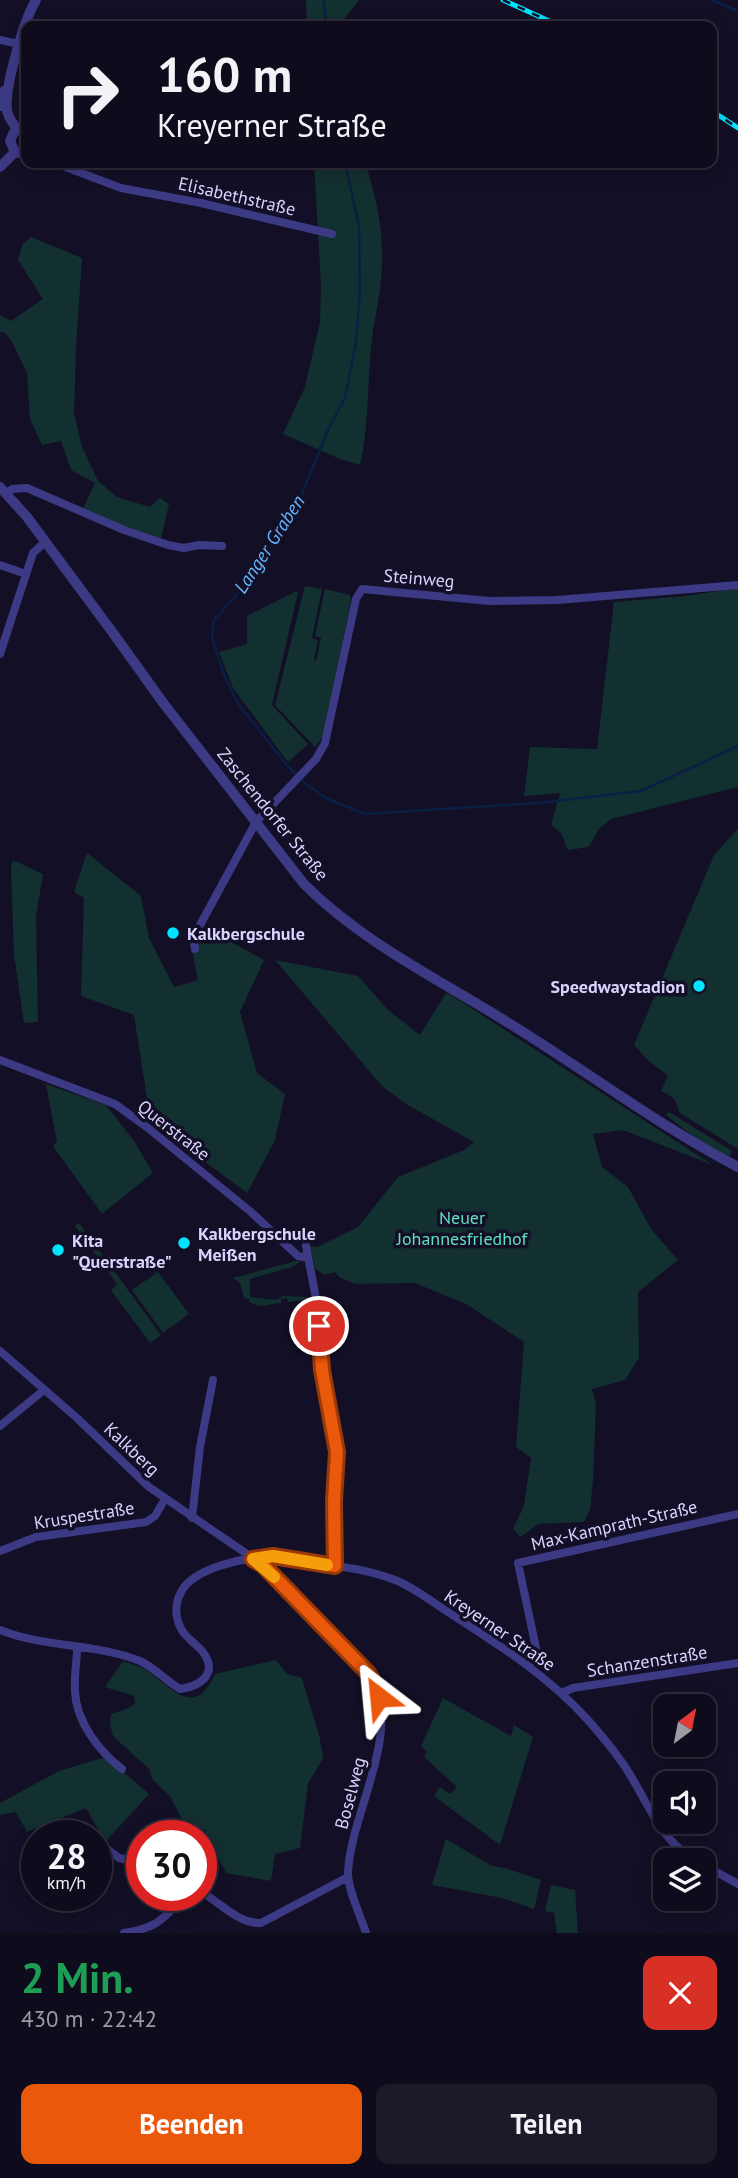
<!DOCTYPE html>
<html lang="de">
<meta charset="utf-8">
<style>
body{margin:0;font-family:"PT Sans",sans-serif;background:#1c1929;color:#f1f3f6;height:100vh;display:flex;flex-direction:column;font-size:26px;white-space:nowrap}
*{box-sizing:border-box;margin:0}
p{font-size:23px;color:#9b9ba3}
.icon{flex:none;width:38px;height:38px;fill:none;stroke:currentColor;stroke-width:2;stroke-linecap:round;stroke-linejoin:round}
.map{position:relative;height:1933px;overflow:hidden}
.side{display:flex;flex-direction:column;background:#0e0b1c;flex:1}
.side>*{flex:none}
.guide{position:absolute;left:21px;top:21px;width:696px;height:147px;border-radius:14px;box-shadow:0 4px 18px #0003,0 0 0 2px #2e2b3b;background:#0e0b1c;color:#f1f3f6;overflow:hidden}
.needle{width:46px;rotate:32deg}
.tools{position:absolute;left:653px;top:1694px;display:grid;gap:14px}
.tools a{display:grid;place-items:center;width:63px;height:63px;border-radius:14px;background:#0e0b1c;box-shadow:0 4px 18px #0003,0 0 0 2px #2e2b3b;font-size:35px}
.speed{position:absolute;left:21px;top:1820px;display:flex;gap:14px;font-size:35px;font-weight:700;text-align:center}
.speed>*{display:grid;place-content:center;width:91px;height:91px;border-radius:50%;background:#0e0b1c;box-shadow:0 4px 18px #0003,0 0 0 2px #2e2b3b;line-height:1}
.speed small{font-size:18px;font-weight:400}
.speed .limit{border:10px solid #d22;background:#fff;color:#111}
.pin{position:absolute;display:grid;place-items:center;width:60px;height:60px;color:#fff;margin:-30px;border:4px solid #fff;border-radius:50%;box-shadow:0 2px 7px #0007}
.me{position:absolute;width:77px;margin:-38px;rotate:331deg;stroke-linejoin:round;filter:drop-shadow(0 0 5px #0008)}
.turn{display:flex;align-items:center;gap:24px;height:147px;padding:0 21px;font-size:32px}
.turn .icon{width:91px;height:91px;stroke-width:2.5}
.turn b{display:block;font-size:49px;line-height:60px}
.round{display:grid;place-items:center;flex:none;width:74px;height:74px;border-radius:14px;background:#1c1929}
.summary{display:flex;align-items:center;justify-content:space-between;height:119px;padding:0 21px}
h1{font-size:42px;font-weight:700;line-height:52px;color:#1e9e55}
.primary-button{display:flex;gap:14px;margin-top:auto;padding:14px 21px}
.primary-button a{flex:1;height:80px;border-radius:14px;background:#ea580c;color:#fff;font-size:28px;font-weight:700;line-height:80px;text-align:center}
.primary-button a+a{background:#1c1929;color:#f1f3f6}
.map>svg:first-child{display:block}
</style>
<div class="map">
<svg width="738" height="1933" viewBox="0 0 738 1933">
<rect width="100%" height="100%" fill="#130f26"/>
<!-- green -->
<path fill="#12302f" d="M306,0H359L342,22V26H307Z
M314,163H365C378,200 385,240 381,279C379,302 373,325 371,348C367,387 369,427 360,465L340,459L283,434L305,387L320,322L321,284Z
M31,237L82,258L76,348L74,413L82,447L98,481L117,497L150,507L160,498L169,504L161,538L146,535L83,509L95,483L71,470L61,441L42,445L30,419L27,373L11,340L4,332H0V315L11,321L43,299L18,260L23,244Z
M305,586L322,589L312,638L318,640L314,660L316,661L321,638L315,636L325,589L350,595L351,600L324,735L315,747L275,705Z
M738,588V787L611,819L599,829L589,847L568,850L561,833L551,825L560,793L524,796L530,747L597,749L614,602L685,596Z
M295,592H298L272,705L308,744L288,762L233,688L219,652L247,644V616Z
M738,829V1149L680,1113L674,1098L661,1091L668,1076L649,1061L634,1045L714,855Z
M87,853L141,896L149,938L174,987L198,980L192,950L204,927L264,960L240,1012L257,1073L285,1094L275,1140L247,1193L169,1135L147,1098L134,1015L81,996L84,898L74,892Z
M13,860L43,874L36,916L38,1022L24,1023L14,955L11,868Z
M275,960L358,976L388,1010L420,1035L446,993L451,995L713,1165L623,1130L593,1134L602,1167L628,1187L651,1229L678,1260L638,1292L639,1358L625,1380L592,1389L596,1403L593,1481L590,1509L584,1522L538,1524L521,1537L513,1529L524,1506L531,1458L516,1447L524,1342L466,1304L415,1283L355,1284L339,1277L335,1272L325,1275L315,1269L310,1246L317,1247L358,1227L398,1177L464,1150L474,1142L406,1104L382,1086Z
M46,1084L106,1105L134,1141L153,1173L102,1214L53,1146L57,1142Z
M669,1112L732,1151L729,1157L694,1137L666,1115Z
M79,1223L161,1335L150,1343L111,1290L117,1284L75,1226Z
M296,1261H301L292,1267L250,1279V1297L276,1300L283,1296L308,1297L305,1300L288,1302L287,1298L281,1299V1303L259,1306L249,1302V1299L244,1298L240,1283L233,1278Z
M158,1272L189,1314L163,1333L132,1290Z
M276,1660L287,1674L302,1678L320,1739L323,1759L308,1783L300,1848L275,1854L271,1881L226,1873L204,1829L190,1835L170,1796L152,1779L150,1770L113,1736L110,1724L111,1714L124,1710L135,1704L134,1696L105,1687L123,1661C132,1664 142,1667 149,1672C174,1690 195,1718 215,1674Z
M443,1698L511,1736L514,1725L533,1737L500,1845L434,1796L440,1787L450,1794L457,1787L424,1757L427,1752L421,1746Z
M106,1757L149,1794L105,1842L86,1808L27,1832L16,1812L0,1815V1803L59,1771Z
M446,1839L492,1866L505,1868L541,1880L534,1909L502,1898L432,1885Z
M551,1885L575,1890L578,1933H557L554,1913L545,1911Z"/>
<g fill="none" stroke-linecap="round" stroke-linejoin="round">
<!-- stream -->
<path stroke="#0a1f44" stroke-width="2.5" d="M324,0L326,26
M712,0L738,11
M345,163L359,226L360,292L356,342L345,398L328,430L297,506L245,586L214,620L212,638L224,674L239,705L286,764L307,785L326,798L365,814L539,803L641,791L738,746"/>
<!-- minor -->
<path stroke="#3d3a85" stroke-width="8" d="M0,40L19,44
M0,107L4,90
M55,163L121,188L201,203L332,234
M6,494L12,489L27,488L124,530L168,545L184,548L199,545L222,546
M0,565L26,574
M0,654L33,553L45,542
M195,949L193,938L256,822L316,759L325,743L356,599L362,589L489,601L557,600L738,585
M0,1060L115,1104L148,1128L251,1212L298,1256L308,1258
M306,1246L317,1304L322,1369L337,1452L334,1501L335,1566
M0,1351L77,1418L149,1487L263,1565L372,1679C402,1735 351,1812 348,1872C347,1888 361,1917 366,1933
M0,1426L44,1390
M192,1518L200,1447L213,1380
M0,1551L36,1537L146,1522L155,1516L165,1499
M0,1630C45,1648 95,1643 140,1661C153,1667 167,1681 180,1689C202,1686 219,1672 202,1651C196,1644 188,1639 183,1632C175,1620 174,1605 181,1592C194,1567 245,1558 271,1556C283,1556 296,1560 308,1562C337,1566 367,1569 395,1580C414,1587 436,1605 454,1616C502,1647 548,1676 587,1719C603,1737 620,1757 632,1778C650,1808 663,1842 695,1860
M77,1647C77,1662 74,1676 75,1691C76,1722 99,1751 122,1769
M529,1665L533,1659L536,1648L518,1563L738,1514
M562,1693L573,1688L738,1663
M96,1852L104,1847L119,1858L142,1863
M704,1865L738,1884
M201,1892C220,1902 238,1924 261,1923L348,1877
M124,1933C158,1928 164,1918 186,1895"/>
<!-- tertiary -->
<path stroke="#3d3a85" stroke-width="10" d="M17,129C13,123 8,118 7,110C4,88 24,20 36,0
M26,129L21,128L14,132L10,141L15,152L26,154
M0,167L15,152
M0,487L27,517L113,633L164,704L304,884C362,942 438,979 507,1022C584,1069 657,1125 738,1167"/>
<defs>
<path id="rail" d="M503,0L560,26
M712,111L738,128"/>
</defs>
<!-- rail casing -->
<use href="#rail" stroke="#00e5ff" stroke-width="5"/>
<!-- rail -->
<use href="#rail" stroke="#130f26" stroke-width="2.5" stroke-dasharray="8" stroke-linecap="butt"/>
</g>
<g fill="none" stroke-linecap="round" stroke-linejoin="round">
<defs>
<path id="route" d="M319,1326L322,1370L337,1452L334,1501L335,1566L273,1556L253,1559L263,1565L368,1673L375,1685L379,1697"/>
</defs>
<!-- route casing -->
<use href="#route" stroke="#983908" stroke-width="18"/>
<!-- route -->
<use href="#route" stroke="#ea580c" stroke-width="12"/>
<!-- slow -->
<path stroke="#f59e0b" stroke-width="12" d="M274,1577L253,1559L273,1556L327,1565"/>
</g>
<!-- markers -->
<g fill="#00e5ff" stroke="#130f26" stroke-width="2.5">
<circle cx="173" cy="933" r="7"/>
<circle cx="699" cy="986" r="7"/>
<circle cx="184" cy="1243" r="7"/>
<circle cx="58" cy="1250" r="7"/>
</g>
<g text-anchor="middle" dominant-baseline="central" stroke-width="7" stroke-linejoin="round" paint-order="stroke">
<!-- street labels -->
<g font-size="18" fill="#d9d4ff" stroke="#130f26">
<text transform="translate(237 196) rotate(13)">Elisabethstraße</text>
<text transform="translate(419 578) rotate(5)">Steinweg</text>
<text transform="translate(273 814) rotate(51)">Zaschendorfer Straße</text>
<text transform="translate(174 1130) rotate(38)">Querstraße</text>
<text transform="translate(132 1449) rotate(43)">Kalkberg</text>
<text transform="translate(84 1515) rotate(-9)">Kruspestraße</text>
<text transform="translate(614 1525) rotate(-13)">Max-Kamprath-Straße</text>
<text transform="translate(500 1630) rotate(34)">Kreyerner Straße</text>
<text transform="translate(647 1661) rotate(-9)">Schanzenstraße</text>
<text transform="translate(350 1793) rotate(-75)">Boselweg</text>
</g>
<!-- poi labels -->
<g font-size="18" font-weight="bold" fill="#d9d4ff" stroke="#130f26" text-anchor="start">
<text x="187" y="933">Kalkbergschule</text>
<text x="685" y="986" text-anchor="end">Speedwaystadion</text>
<text x="198" y="1233">Kalkbergschule<tspan x="198" dy="21">Meißen</tspan></text>
<text x="72" y="1240">Kita<tspan x="72" dy="21">"Querstraße"</tspan></text>
</g>
<!-- park labels -->
<g font-size="18" fill="#5fe0c0" stroke="#130f26">
<text x="462" y="1217">Neuer<tspan x="462" dy="21">Johannesfriedhof</tspan></text>
</g>
<!-- water labels -->
<g font-size="19" font-style="italic" fill="#62b6ff" stroke="#130f26">
<text transform="translate(269 544) rotate(-57)">Langer Graben</text>
</g>
</g>
</svg>
<div class="tools">
<a><svg class="needle" viewBox="-14 -14 28 28"><path d="M0-13l5 13h-10z" fill="#e53935"/><path d="M0 13l5-13h-10z" fill="#9b9ba3"/></svg></a>
<a><svg class="icon" aria-label="sound" viewBox="0 0 24 24"><path d="M4 9h4l5-4v14l-5-4H4zM17 9q2 3 0 6"/></svg></a>
<a><svg class="icon" aria-label="layers" viewBox="0 0 24 24"><path d="M12 4l9 5-9 5-9-5zM3 14l9 5 9-5"/></svg></a>
</div>
<div class="speed"><div>28<small>km/h</small></div><div class="limit">30</div></div>
<div class="pin" style="left:319px;top:1326px;background:#d93025"><svg class="icon" aria-label="arrive" viewBox="0 0 24 24"><path d="M6 21V4h12l-3 4 3 4H6"/></svg></div>
<svg class="me" style="left:379px;top:1697px" viewBox="-20 -20 40 40"><path d="M0-17L14 15 0 8-14 15z" fill="#ea580c" stroke="#fff" stroke-width="4"/></svg>
<div class="guide">
<div class="turn"><svg class="icon" aria-label="right" viewBox="0 0 24 24"><path d="M7 20v-9h11M14 6l5 5-5 5"/></svg><div><b>160 m</b>Kreyerner Straße</div></div>
</div>
</div>
<section class="side">
<div class="summary"><div><h1>2 Min.</h1><p>430 m · 22:42</p></div><a class="round" style="background:#d93025;color:#fff"><svg class="icon" aria-label="close" viewBox="0 0 24 24"><path d="M6 6l12 12M18 6L6 18"/></svg></a></div>
<div class="primary-button"><a>Beenden</a><a>Teilen</a></div>
</section>
